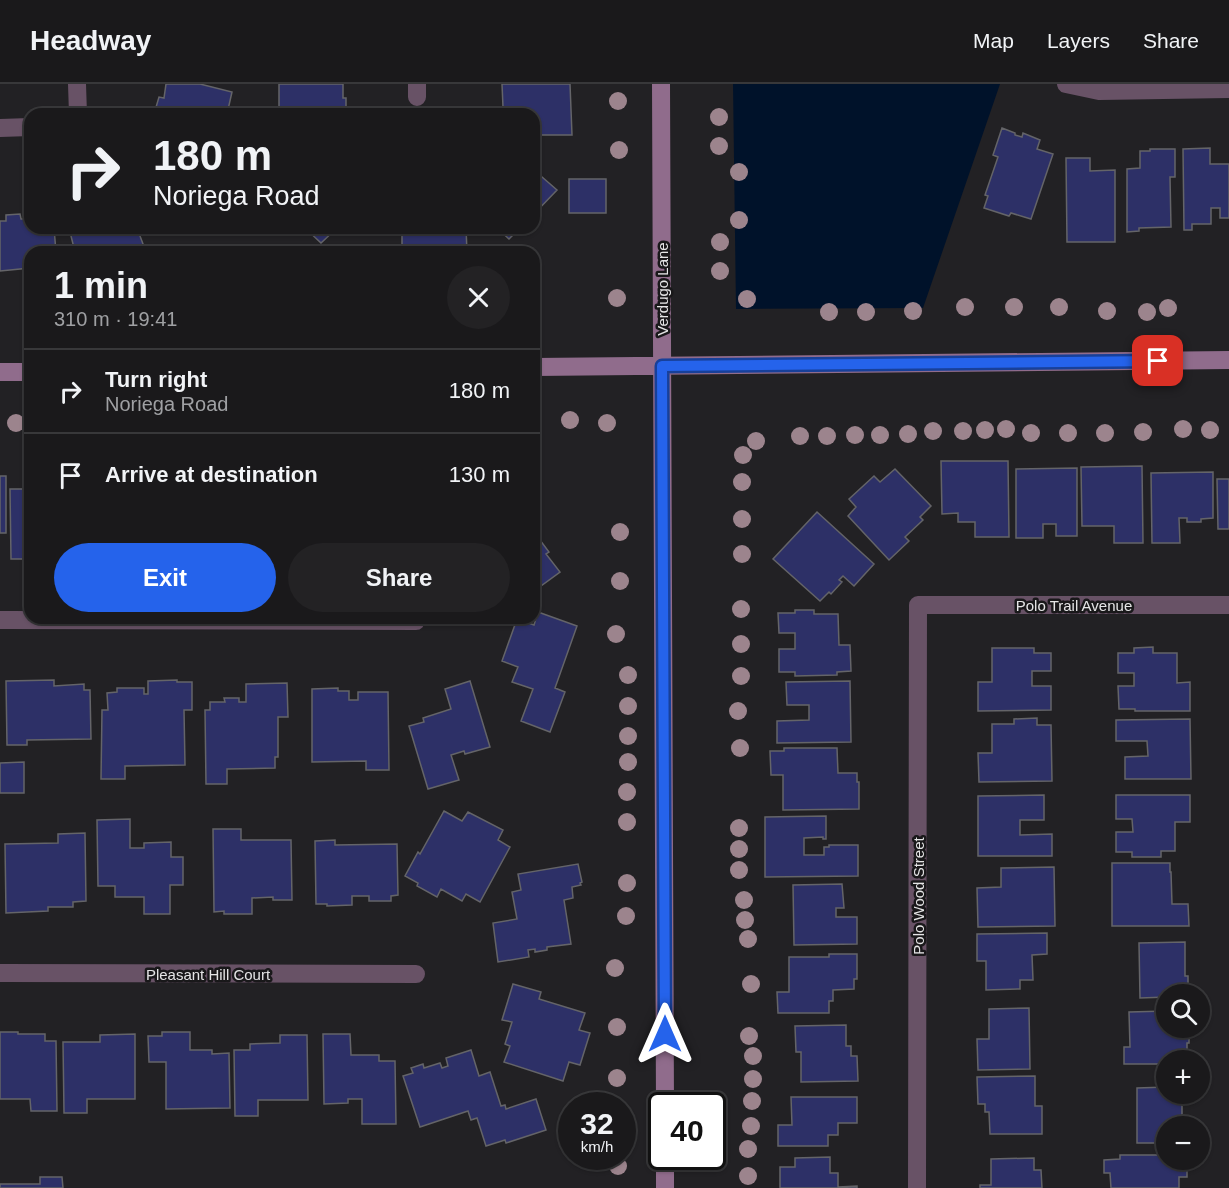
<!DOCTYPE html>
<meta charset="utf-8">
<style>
body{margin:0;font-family:Helvetica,sans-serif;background:#232224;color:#f1f3f6;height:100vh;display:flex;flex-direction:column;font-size:22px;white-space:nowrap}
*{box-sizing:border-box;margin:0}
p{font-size:20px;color:#9fa0a3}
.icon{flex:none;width:33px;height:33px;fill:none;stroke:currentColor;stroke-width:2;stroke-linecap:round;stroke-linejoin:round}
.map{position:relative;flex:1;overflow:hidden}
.sheet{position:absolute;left:24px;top:162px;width:516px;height:378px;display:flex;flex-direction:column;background:#1a191b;border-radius:18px;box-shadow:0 2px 4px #0004,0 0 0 2px #38383a}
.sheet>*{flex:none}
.banner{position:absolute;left:24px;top:24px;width:516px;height:126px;border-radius:18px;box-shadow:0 2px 4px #0004,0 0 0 2px #38383a;background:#1a191b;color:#f1f3f6;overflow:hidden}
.tools{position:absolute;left:1156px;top:900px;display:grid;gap:12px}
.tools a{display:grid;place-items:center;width:54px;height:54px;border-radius:50%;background:#1a191b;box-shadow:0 2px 4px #0004,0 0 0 2px #38383a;font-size:30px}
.speed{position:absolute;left:558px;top:1008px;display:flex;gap:12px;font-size:30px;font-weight:700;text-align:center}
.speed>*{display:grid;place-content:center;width:78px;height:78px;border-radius:50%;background:#1a191b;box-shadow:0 2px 4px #0004,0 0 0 2px #38383a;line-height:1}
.speed small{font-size:15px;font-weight:400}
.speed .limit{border:3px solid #111;border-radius:9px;background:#fff;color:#111}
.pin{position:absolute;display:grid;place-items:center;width:51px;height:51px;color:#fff;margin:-26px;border-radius:12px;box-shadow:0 3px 9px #0006}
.me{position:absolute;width:66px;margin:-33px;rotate:0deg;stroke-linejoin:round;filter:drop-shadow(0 0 4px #0008)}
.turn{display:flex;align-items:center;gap:21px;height:126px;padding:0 30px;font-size:27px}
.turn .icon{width:78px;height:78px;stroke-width:2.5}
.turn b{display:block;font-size:42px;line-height:51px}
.round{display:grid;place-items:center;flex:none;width:63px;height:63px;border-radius:32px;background:#232224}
.head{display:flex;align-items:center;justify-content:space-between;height:102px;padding:0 30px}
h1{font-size:36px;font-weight:700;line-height:45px}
.button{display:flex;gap:12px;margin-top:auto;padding:12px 30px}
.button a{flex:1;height:69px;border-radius:36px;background:#2563eb;color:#fff;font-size:24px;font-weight:700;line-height:69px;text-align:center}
.button a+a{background:#232224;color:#f1f3f6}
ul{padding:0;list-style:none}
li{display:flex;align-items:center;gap:18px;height:84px;padding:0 30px;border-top:2px solid #38383a}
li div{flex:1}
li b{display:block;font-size:22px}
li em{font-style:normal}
header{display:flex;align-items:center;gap:36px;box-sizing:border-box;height:84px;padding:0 30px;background:#1a191b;border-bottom:2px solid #38383a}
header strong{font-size:28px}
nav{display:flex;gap:33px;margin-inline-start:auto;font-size:21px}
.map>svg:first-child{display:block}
</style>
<header>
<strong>Headway</strong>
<nav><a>Map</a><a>Layers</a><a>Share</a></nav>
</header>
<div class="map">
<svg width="1229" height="1104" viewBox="0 0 1229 1104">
<rect width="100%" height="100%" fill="#222124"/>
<!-- water -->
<path fill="#00122a" d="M733,0H1000L923,224L736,225Z"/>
<!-- building -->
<path fill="#2d3067" stroke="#646468" stroke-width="1.5" d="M166,0H200L232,8L227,30H154L159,13L164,14Z
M279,0H343V14H346V26H327V30H263V23H279Z
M502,0H570L572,51H534V30H520V23H503Z
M1002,44L1015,49V51L1022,53L1023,49L1040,56L1037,65L1053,70L1031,135L1011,129L1009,132L984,124L988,112L985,111L998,73L993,71Z
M1210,64V80H1229V134H1220V124H1211V140H1192V146H1184L1183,65Z
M1150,65H1175V93H1170L1171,143L1139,144V147L1127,148V85L1140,84V67H1150Z
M1066,74H1090V87L1115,86V158H1067Z
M534,86L557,106L534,130Z
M569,95H606V129H569Z
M27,117H30V144H54L56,168H30V184L0,187V137H6V131L20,130L21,135H27Z
M69,144H137L146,168H75Z
M305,144H337L321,159Z
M402,144H466L467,168H402Z
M497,144H520L509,155Z
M941,377H1008L1009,453H975V438H958V429L942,430Z
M1142,382L1143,459H1114V442H1082L1081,383Z
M1077,384V452H1056V440H1043V454H1016V385Z
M895,385L931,422L920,433L923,436L905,453L909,457L889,476L848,432L856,423L849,415L874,392L880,398Z
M1213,388V434L1201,435V438H1187V434H1179L1180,459H1152L1151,389Z
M0,392H6V449H0Z
M1217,395H1229V445H1218Z
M10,405H30V475H11Z
M817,428L874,480L854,502L843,492L839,496L842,498L831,510L829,508L820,517L773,475Z
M534,448L549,468L546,470L560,488L534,507Z
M795,526H814V530H838L839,561H850L851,587L837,588V591L795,592V588H779V565H795V549H779L778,529H795Z
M538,528L577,542L555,604L565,608L550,648L521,637L533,605L512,598L518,583L502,577L517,535L534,541Z
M1153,563V569H1177V599L1190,598V627H1135V625H1119L1118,602H1134V589H1118V569H1134V564Z
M992,564H1034V569H1051V587H1032V602H1051V626L978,627V598H992Z
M54,596V602L84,600V606H90L91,655L27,656V661H7L6,597Z
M177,596V598H192V626H184L185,681L125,682V695H101L102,626H108L107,609L117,608V604H144V610H148V597Z
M470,597L490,663L465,670L464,667L451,671L459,696L428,705L409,642L424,638L423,634L451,625L445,605Z
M850,597L851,658L777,659V637L809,636V621H787L786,598Z
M287,599L288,633H278V673H275V684L227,685V700H206L205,626H210V618H225L224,614H239V618H246V600Z
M338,604V607H349V616H358V608H388L389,686H366V677L312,678V605Z
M1037,634V641H1051L1052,697L979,698L978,669H992V640H1014V635Z
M1190,635L1191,695H1125V673L1148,672L1147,657H1116V636Z
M784,664H837L838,689H857V698H859V725L783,726V691H771L770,667H784Z
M24,678V709H0V679Z
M1044,711V736H1020V751L1052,750V772H978V712Z
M1116,711H1190V738H1175V767H1161V773H1132V768H1116V748H1133L1132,735H1116Z
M444,727L462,737L468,728L503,746L498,756L510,763L480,818L466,810L462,817L441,805L437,813L417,802L418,799L405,792L418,768L420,770Z
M826,732V755H823V753L804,754V771H824V763H829V761H858V792L765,793V733Z
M130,735V764H144V759L171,758V773H183V801H170V830H144V813H115V802H98L97,736Z
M213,745H241V756H291L292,816H273V813L252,814V830H224V827L214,828Z
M85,749L86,817L73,818V823H48V827L6,829L5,760L58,759V750Z
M335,756V761L397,760L398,811L391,812V817H369V812H352V821L327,822V820H316L315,757Z
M1112,779H1170V788H1171L1172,820H1188L1189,842H1112Z
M578,780L582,798L580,799L581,801L572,803L573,814L564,816L571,860L547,863V866L535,868V865L528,866L529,873L498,878L493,839L517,835L512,808L521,806L518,790Z
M1054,783L1055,842L978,843L977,804L1001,803V784Z
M842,800L844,824H836V833H857V860L794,861L793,801Z
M1047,849V870L1032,871L1033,896H1020V905L986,906V877H977V850Z
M1185,858V892H1188V910H1167V913L1140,914L1139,859Z
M829,870H857V895H854V905L833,906V917H829V929H778L777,908H789V873H829Z
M513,900L541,908L539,915L585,929L579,946L590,949L580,981L569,978L563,997L504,978L510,962L505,960L512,938L502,936Z
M1029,924L1030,985L978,986L977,955H989V925Z
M1167,927V944H1189V959H1187V976H1167V980H1124V963H1130L1129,928Z
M846,941V962H851V972H857L858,997L801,998V968H796L795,942Z
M0,948H18V950H45V957H56L57,1027H31L30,1015H0Z
M162,948H190V966H212V970L229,969L230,1024L166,1025V978H149L148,952H162Z
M135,950V1015H87V1029H64L63,958H100V951Z
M323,950H350L351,971H379V977H395L396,1040H362V1015H348V1019L324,1020Z
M280,951H307L308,1016H258V1032H235L234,966H250V960L280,959Z
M471,966L479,992L490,988L501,1022L505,1021L506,1025L536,1015L546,1046L506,1059L505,1056L486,1062L477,1034L471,1036L468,1027L420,1043L403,992L413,989L411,984L423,980L424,984L440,979L442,984L448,982L446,974Z
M1035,992V1022H1042V1050H990L989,1028H985V1020H978L977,993Z
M1167,1003V1010H1182V1037H1185V1042H1167V1059H1137V1004Z
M791,1013H857V1039H838V1051H828V1062H778V1041H792Z
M1120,1071H1167V1076H1187V1093H1179V1104H1111L1110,1089H1104V1076L1120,1075Z
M830,1073V1089H838V1103L857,1102V1104H780V1083H795V1074Z
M1034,1074V1086H1041L1042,1104H980V1101H991V1075Z
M40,1093H62L63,1104H0V1100H40Z"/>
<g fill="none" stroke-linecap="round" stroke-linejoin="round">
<!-- street -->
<path stroke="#685266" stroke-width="18" d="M77,0L78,30
M417,0V13
M1066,0L1099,7L1229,5
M0,44L30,43
M0,536L416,537
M0,889L416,890
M917,1104L918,521H1229"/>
<!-- secondary -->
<path stroke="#906c8c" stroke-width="18" d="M661,0L665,1022
M534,283L1229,276
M0,288H30
M665,1104V1072"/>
</g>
<!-- trees -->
<g fill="#9c848d">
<circle cx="618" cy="17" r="9"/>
<circle cx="719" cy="33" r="9"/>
<circle cx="719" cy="62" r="9"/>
<circle cx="619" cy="66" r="9"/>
<circle cx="739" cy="88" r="9"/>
<circle cx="739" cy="136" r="9"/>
<circle cx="720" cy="158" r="9"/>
<circle cx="720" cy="187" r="9"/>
<circle cx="617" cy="214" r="9"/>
<circle cx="747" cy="215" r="9"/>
<circle cx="965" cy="223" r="9"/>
<circle cx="1014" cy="223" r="9"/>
<circle cx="1059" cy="223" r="9"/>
<circle cx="1168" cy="224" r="9"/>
<circle cx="913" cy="227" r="9"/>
<circle cx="1107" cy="227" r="9"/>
<circle cx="829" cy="228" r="9"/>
<circle cx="866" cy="228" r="9"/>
<circle cx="1147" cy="228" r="9"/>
<circle cx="570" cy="336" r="9"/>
<circle cx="16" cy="339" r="9"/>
<circle cx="607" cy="339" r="9"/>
<circle cx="1006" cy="345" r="9"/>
<circle cx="1183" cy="345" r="9"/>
<circle cx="985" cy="346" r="9"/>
<circle cx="1210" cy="346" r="9"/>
<circle cx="933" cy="347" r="9"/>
<circle cx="963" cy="347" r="9"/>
<circle cx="1143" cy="348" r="9"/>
<circle cx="1031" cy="349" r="9"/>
<circle cx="1068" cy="349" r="9"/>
<circle cx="1105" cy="349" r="9"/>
<circle cx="908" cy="350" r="9"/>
<circle cx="855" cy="351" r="9"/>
<circle cx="880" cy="351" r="9"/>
<circle cx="800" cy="352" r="9"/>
<circle cx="827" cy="352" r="9"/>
<circle cx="756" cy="357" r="9"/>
<circle cx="743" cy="371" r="9"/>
<circle cx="742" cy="398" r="9"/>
<circle cx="742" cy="435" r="9"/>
<circle cx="620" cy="448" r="9"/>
<circle cx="742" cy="470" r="9"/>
<circle cx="620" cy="497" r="9"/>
<circle cx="741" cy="525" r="9"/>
<circle cx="616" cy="550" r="9"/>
<circle cx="741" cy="560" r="9"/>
<circle cx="628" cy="591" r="9"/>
<circle cx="741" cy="592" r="9"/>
<circle cx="628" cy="622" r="9"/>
<circle cx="738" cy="627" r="9"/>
<circle cx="628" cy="652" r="9"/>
<circle cx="740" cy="664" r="9"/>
<circle cx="628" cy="678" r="9"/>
<circle cx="627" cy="708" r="9"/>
<circle cx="627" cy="738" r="9"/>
<circle cx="739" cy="744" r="9"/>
<circle cx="739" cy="765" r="9"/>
<circle cx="739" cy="786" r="9"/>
<circle cx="627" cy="799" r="9"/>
<circle cx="744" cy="816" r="9"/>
<circle cx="626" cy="832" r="9"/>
<circle cx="745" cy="836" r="9"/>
<circle cx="748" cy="855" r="9"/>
<circle cx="615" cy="884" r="9"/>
<circle cx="751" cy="900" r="9"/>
<circle cx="617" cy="943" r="9"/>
<circle cx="749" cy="952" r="9"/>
<circle cx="753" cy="972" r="9"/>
<circle cx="617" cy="994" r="9"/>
<circle cx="753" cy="995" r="9"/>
<circle cx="752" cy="1017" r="9"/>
<circle cx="751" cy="1042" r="9"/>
<circle cx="748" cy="1065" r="9"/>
<circle cx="618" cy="1082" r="9"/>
<circle cx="748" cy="1092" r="9"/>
</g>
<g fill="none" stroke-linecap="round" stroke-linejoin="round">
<defs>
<path id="route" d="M665,950L662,282L1158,277"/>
</defs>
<!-- route casing -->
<use href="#route" stroke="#184099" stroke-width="15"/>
<!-- route -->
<use href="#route" stroke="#2563eb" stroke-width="10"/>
</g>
<g text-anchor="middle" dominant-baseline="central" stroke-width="5" stroke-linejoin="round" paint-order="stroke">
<!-- street labels -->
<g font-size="15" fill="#e5e5e6" stroke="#19181a">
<text transform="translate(662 205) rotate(-90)">Verdugo Lane</text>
<text x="1074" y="521">Polo Trail Avenue</text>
<text transform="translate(918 812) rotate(-90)">Polo Wood Street</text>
<text x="208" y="890">Pleasant Hill Court</text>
</g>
</g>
</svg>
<div class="tools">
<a><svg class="icon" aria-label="search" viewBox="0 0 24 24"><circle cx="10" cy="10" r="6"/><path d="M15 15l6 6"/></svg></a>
<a>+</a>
<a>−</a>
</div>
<div class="speed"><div>32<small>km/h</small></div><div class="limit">40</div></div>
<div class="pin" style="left:1158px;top:277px;background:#d93025"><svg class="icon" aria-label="arrive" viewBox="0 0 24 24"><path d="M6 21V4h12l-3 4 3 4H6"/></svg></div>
<svg class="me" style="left:665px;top:950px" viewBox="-20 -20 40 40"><path d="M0-17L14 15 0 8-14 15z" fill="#2563eb" stroke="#fff" stroke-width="4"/></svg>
<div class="banner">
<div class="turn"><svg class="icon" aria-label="right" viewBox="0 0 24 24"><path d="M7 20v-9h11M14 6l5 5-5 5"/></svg><div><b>180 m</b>Noriega Road</div></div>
</div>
<section class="sheet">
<div class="head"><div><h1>1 min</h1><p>310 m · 19:41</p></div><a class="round"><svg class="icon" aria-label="close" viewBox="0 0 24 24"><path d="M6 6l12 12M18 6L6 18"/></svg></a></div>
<ul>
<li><svg class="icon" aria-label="right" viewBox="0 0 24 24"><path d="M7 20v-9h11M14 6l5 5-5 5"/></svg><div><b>Turn right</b><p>Noriega Road</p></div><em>180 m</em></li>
<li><svg class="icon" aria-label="arrive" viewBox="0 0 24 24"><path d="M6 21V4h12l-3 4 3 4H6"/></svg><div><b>Arrive at destination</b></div><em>130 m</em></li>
</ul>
<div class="button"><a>Exit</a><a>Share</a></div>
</section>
</div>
